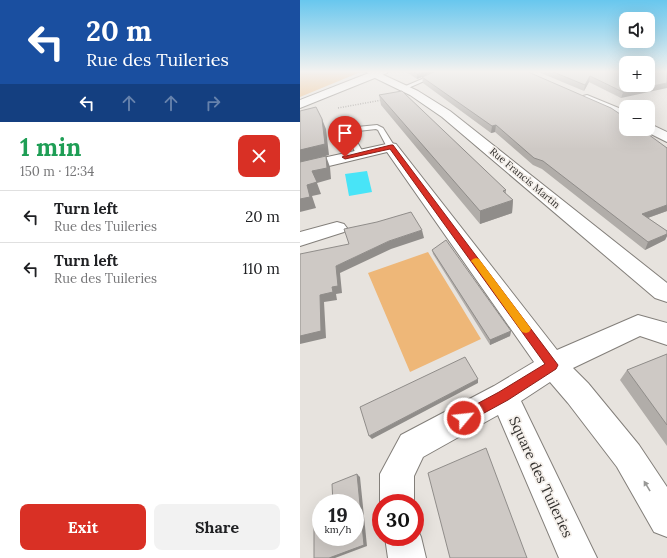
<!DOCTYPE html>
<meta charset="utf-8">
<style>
body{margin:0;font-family:Lora,serif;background:#f2f2f2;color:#202124;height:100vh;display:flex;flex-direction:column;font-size:15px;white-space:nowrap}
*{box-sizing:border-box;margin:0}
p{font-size:13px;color:#757577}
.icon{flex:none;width:22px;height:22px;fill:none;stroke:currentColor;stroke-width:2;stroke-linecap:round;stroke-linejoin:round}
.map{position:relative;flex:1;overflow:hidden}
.side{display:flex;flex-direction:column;background:#fff;width:300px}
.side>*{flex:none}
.guide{background:#1a4fa0;color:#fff;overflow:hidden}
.buttons{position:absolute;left:319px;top:12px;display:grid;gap:8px}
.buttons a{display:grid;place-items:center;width:36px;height:36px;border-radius:8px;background:#fff;box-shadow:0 4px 16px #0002;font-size:20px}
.speed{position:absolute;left:12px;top:494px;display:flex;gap:8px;font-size:20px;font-weight:700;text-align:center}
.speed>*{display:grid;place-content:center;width:52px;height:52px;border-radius:50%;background:#fff;box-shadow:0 4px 16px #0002;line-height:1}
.speed small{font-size:10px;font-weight:400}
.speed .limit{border:6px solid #d22;background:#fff;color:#111}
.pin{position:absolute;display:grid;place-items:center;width:34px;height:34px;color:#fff;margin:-41px -17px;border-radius:50% 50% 50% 0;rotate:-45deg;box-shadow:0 0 4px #0007}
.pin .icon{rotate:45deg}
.me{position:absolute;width:44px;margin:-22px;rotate:62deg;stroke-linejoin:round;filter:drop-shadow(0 0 3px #0008)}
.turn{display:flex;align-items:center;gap:14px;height:84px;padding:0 20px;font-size:18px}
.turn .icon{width:52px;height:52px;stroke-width:2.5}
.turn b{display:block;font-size:28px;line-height:34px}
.lanes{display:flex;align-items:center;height:38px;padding:0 20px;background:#0003;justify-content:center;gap:20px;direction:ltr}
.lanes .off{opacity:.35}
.round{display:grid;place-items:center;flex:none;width:42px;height:42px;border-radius:8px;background:#f2f2f2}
.overview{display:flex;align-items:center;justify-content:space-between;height:68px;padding:0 20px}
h1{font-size:24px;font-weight:700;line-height:30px;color:#1e9e55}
.cta{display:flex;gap:8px;margin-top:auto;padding:8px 20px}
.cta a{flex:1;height:46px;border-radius:8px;background:#d93025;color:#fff;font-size:16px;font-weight:700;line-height:46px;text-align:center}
.cta a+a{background:#f2f2f2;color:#202124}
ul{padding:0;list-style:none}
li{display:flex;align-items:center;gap:12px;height:52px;padding:0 20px;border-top:1px solid #e0e0e0}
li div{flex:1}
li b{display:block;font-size:15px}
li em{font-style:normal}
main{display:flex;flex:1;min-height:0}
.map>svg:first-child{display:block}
</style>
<main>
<section class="side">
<div class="guide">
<div class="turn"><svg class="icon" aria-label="left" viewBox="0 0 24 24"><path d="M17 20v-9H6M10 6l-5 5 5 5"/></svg><div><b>20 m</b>Rue des Tuileries</div></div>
<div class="lanes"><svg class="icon" aria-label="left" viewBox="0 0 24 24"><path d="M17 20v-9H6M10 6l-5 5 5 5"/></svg><svg class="icon off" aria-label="ahead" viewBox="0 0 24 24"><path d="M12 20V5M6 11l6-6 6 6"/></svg><svg class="icon off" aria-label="ahead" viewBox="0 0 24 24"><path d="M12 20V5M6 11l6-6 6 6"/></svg><svg class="icon off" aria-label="right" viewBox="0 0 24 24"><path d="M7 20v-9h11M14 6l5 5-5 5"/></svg></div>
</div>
<div class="overview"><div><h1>1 min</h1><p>150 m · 12:34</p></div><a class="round" style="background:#d93025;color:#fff"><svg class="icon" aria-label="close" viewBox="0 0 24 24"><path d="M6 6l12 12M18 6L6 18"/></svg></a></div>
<ul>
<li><svg class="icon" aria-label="left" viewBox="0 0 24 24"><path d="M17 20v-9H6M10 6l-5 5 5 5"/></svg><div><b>Turn left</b><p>Rue des Tuileries</p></div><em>20 m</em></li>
<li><svg class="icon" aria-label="left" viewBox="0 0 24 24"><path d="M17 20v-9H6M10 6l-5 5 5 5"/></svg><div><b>Turn left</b><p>Rue des Tuileries</p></div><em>110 m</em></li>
</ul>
<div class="cta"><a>Exit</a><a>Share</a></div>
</section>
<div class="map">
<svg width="367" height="558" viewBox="0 0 367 558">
<rect width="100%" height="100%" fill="#e7e3de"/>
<!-- green -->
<path fill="#eeb778" d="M0,71H63L0,97Z
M128,252L181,339L110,372L68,273Z"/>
<!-- water -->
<path fill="#48e4f7" d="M67,171L72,192L49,196L45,174Z"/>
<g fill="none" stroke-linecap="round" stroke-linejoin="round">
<defs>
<path id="service" d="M64,71H71L78,74L75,76Z
M141,71H147L106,89L101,88Z
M77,125L83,128L95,147L91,149H88L78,130L76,129L58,131L53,135L64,154L63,156H57L47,135L48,132L57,127Z"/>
<path id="minor" d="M75,71L118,91L150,111L367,283V302L355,298L142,117L110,95L71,76L70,74L71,72Z
M287,95L326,111V120L283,100L281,98L283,96Z
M348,123L367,132V142L343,130L348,129Z
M91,143L96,144L257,350L338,315L367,323V345L340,336L273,368L288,383L339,445L367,487V537L354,532L317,467L268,403L250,382L221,401L297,558H259L198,415L123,457L114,476V503H81V507L80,503V474L101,435L194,386L234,362L87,152L0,173V163Z
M37,222L44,224L47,228L44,232L0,246V232Z
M115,524L121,537L126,558H88L85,537H115Z"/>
<path id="tertiary" d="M74,71H88L87,73L0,108V100Z"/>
</defs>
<!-- service casing -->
<use href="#service" stroke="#837f7a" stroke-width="2"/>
<!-- minor casing -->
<use href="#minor" stroke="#837f7a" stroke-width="2"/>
<!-- tertiary casing -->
<use href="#tertiary" stroke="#837f7a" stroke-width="2"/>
<!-- path -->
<path stroke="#999692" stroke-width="1.5" stroke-dasharray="1 1.5" stroke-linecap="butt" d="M38,108L82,100"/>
<!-- service -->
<use href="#service" fill="#fff" fill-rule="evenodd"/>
<!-- minor -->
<use href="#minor" fill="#fff" fill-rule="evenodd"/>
<!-- tertiary -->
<use href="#tertiary" fill="#fff" fill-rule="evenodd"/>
</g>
<!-- wall -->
<path fill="#b1ada9" d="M105,71H226L367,148V211L348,218L367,231V236L365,240L345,250L242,169L233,165L195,132L191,133L123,83L122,77L117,79Z
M236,71H326V85L321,98L289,82L284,91Z
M79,95L206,190V194L213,200L212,213L180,224L81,105Z
M132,250L211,331L210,336L190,345L133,254Z
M367,354V446L320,380L327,370Z"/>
<!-- shaded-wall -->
<path fill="#908d8a" d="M123,71H137L117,79V74Z
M290,76L289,82L284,91L285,85Z
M367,83V88L321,98L323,92Z
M22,119L26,129L29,155L0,163V150Z
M196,125L195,132L191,133L192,126Z
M26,156L30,167L31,179L17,183L21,194L12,196L16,208L0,212V199L12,171Z
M213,200L212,213L180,224V211Z
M367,205V211L339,221L342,214Z
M122,230L124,238L91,249L40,273L42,293L36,294L37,300L24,302L26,338L0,344V336L20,295L32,287L36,266L89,241Z
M367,234V236L365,240L345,250L348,242Z
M211,331L210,336L190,345V340Z
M178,379V383L72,439L69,436Z
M57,474L60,477L67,546L35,558H29Z"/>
<!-- building -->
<path fill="#cec9c5" stroke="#908d8a" d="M113,71H123L117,74Z
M137,71H226L311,108L326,118V129H341L367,148V205L342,214L367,231V234L348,242L243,161L234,158L196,125L192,126L122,77Z
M251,71H326V85H348V71H367V83L323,92L290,76L285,85Z
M102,91L206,190L203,191L213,200L180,211L79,95Z
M16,107L22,119L25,144L0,150V111Z
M26,156L27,168L12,171L17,182L7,185L10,197L0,199V162Z
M111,212L122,230L89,241L36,266L38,286L32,287L33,292L20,295L21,331L0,336V254L49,244L44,229L77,222Z
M146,240L211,331L190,340L132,250Z
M367,354V425L327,370Z
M165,357L178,379L69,436L60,407Z
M186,448L227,558H150L128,473Z
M57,474L64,545L29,558H14V525L21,522V537H55V503H33L32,484Z"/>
<!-- one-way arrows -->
<defs><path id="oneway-solid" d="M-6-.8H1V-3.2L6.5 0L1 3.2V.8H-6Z"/></defs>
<use fill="#989896" href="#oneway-solid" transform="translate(347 486) rotate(-121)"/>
<!-- sky -->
<linearGradient id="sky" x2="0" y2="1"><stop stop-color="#68c7ee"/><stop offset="0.48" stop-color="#f4f2f0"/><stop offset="1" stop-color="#f4f2f0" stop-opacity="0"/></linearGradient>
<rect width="367" height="149" fill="url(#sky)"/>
<!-- route -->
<path fill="#d93025" stroke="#8d1f18" d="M91,145H93L258,365L256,369L208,400L164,424L160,422L158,418L160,413L199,392L245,364L90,149L45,159L42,157Z"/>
<!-- slow -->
<path fill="#f59e0b" d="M176,258L179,259L229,326L231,329L229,332L226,333L222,332L173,263L171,261L173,259Z"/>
<g text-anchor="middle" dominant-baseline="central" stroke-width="3.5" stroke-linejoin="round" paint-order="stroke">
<!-- far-street labels -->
<g font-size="10" fill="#32302e" stroke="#f5f0eb">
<text transform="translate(225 178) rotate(40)">Rue Francis Martin</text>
</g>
<!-- near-street labels -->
<g font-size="14" fill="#32302e" stroke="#f5f0eb">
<text transform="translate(241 477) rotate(65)">Square des Tuileries</text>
</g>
</g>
</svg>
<div class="buttons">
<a><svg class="icon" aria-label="sound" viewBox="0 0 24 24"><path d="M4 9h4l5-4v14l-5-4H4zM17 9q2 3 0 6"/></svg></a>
<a>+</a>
<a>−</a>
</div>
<div class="speed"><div>19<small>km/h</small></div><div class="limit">30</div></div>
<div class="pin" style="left:45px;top:157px;background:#d93025"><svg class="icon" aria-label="arrive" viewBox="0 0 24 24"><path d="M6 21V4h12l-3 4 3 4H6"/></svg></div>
<svg class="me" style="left:164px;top:418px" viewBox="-20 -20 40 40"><circle r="17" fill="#d93025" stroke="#fff" stroke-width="3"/><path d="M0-11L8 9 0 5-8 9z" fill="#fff"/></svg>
</div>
</main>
